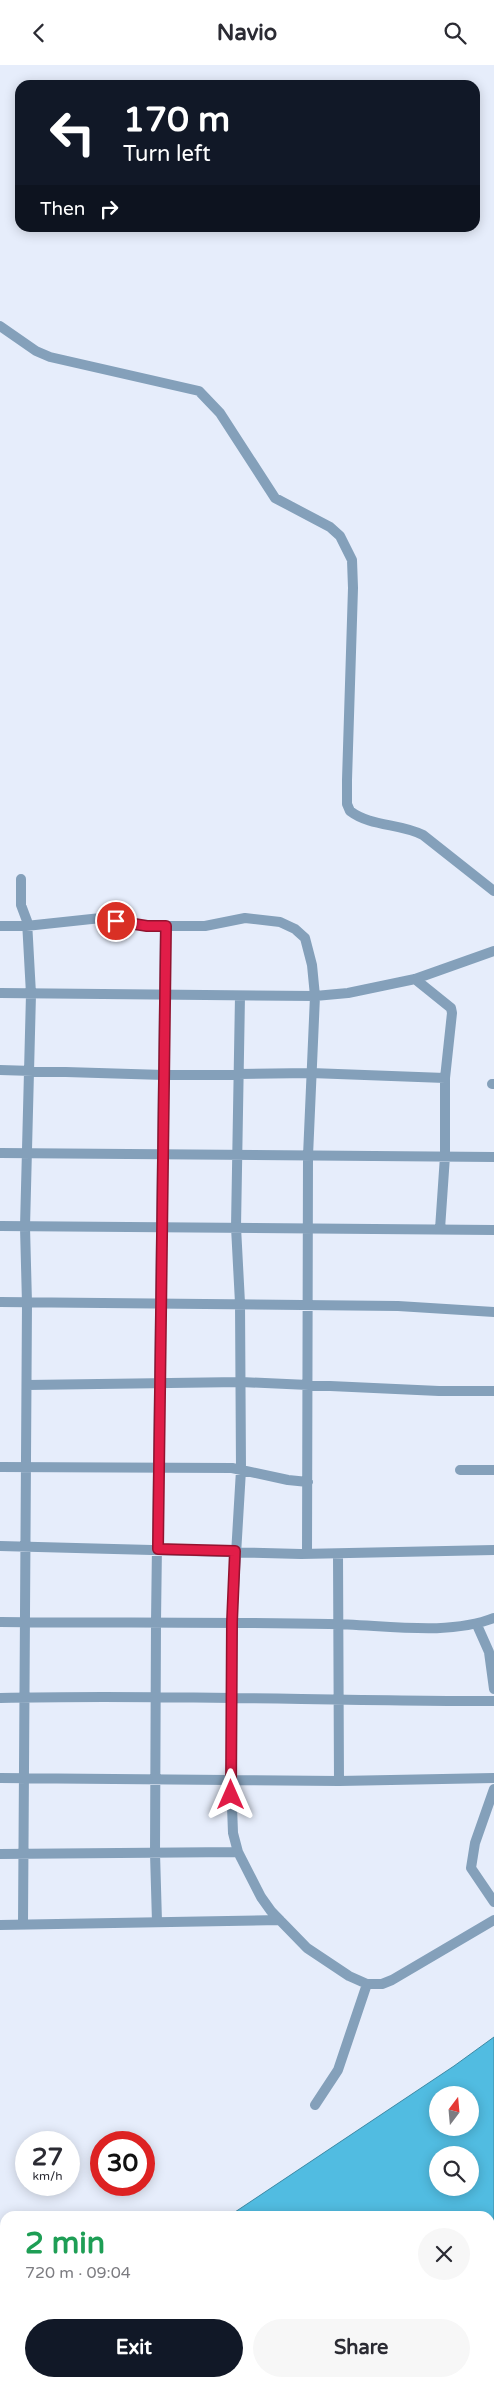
<!DOCTYPE html>
<meta charset="utf-8">
<style>
body{margin:0;font-family:"Varela Round",sans-serif;background:#f7f7f7;color:#2b2b33;height:100vh;display:flex;flex-direction:column;font-size:19px;white-space:nowrap}
*{box-sizing:border-box;margin:0}
p{font-size:16px;color:#7c7c81}
.icon{flex:none;width:28px;height:28px;fill:none;stroke:currentColor;stroke-width:2;stroke-linecap:round;stroke-linejoin:round}
.map{position:relative;flex:1;overflow:hidden}
.drawer{position:absolute;left:0px;top:2146px;width:495px;height:176px;display:flex;flex-direction:column;background:#fff;border-radius:15px 15px 0 0;box-shadow:0 2px 12px #0003}
.drawer>*{flex:none}
.top-card{position:absolute;left:15px;top:15px;width:465px;height:152px;border-radius:15px;box-shadow:0 2px 12px #0003;background:#111827;color:#fff;overflow:hidden}
.needle{width:32px;rotate:16deg}
.buttons{position:absolute;left:429px;top:2021px;display:grid;gap:10px}
.buttons a{display:grid;place-items:center;width:50px;height:50px;border-radius:50%;background:#fff;box-shadow:0 2px 12px #0003;font-size:25px}
.speed{position:absolute;left:15px;top:2066px;display:flex;gap:10px;font-size:25px;font-weight:700;text-align:center}
.speed>*{display:grid;place-content:center;width:65px;height:65px;border-radius:50%;background:#fff;box-shadow:0 2px 12px #0003;line-height:1}
.speed small{font-size:12px;font-weight:400}
.speed .limit{border:8px solid #d22;background:#fff;color:#111}
.pin{position:absolute;display:grid;place-items:center;width:42px;height:42px;color:#fff;margin:-21px;border:2px solid #fff;border-radius:50%;box-shadow:0 1px 5px #0007}
.me{position:absolute;width:55px;margin:-28px;rotate:0deg;stroke-linejoin:round;filter:drop-shadow(0 0 4px #0008)}
.turn{display:flex;align-items:center;gap:18px;height:105px;padding:0 25px;font-size:22px}
.turn .icon{width:65px;height:65px;stroke-width:2.5}
.turn b{display:block;font-size:35px;line-height:42px}
.then{display:flex;align-items:center;height:48px;padding:0 25px;background:#0003;gap:10px;font-size:19px}
.round{display:grid;place-items:center;flex:none;width:52px;height:52px;border-radius:26px;background:#f7f7f7}
.head{display:flex;align-items:center;justify-content:space-between;height:85px;padding:0 25px}
h1{font-size:30px;font-weight:700;line-height:38px;color:#1e9e55}
.action{display:flex;gap:10px;margin-top:auto;padding:10px 25px}
.action a{flex:1;height:58px;border-radius:30px;background:#111827;color:#fff;font-size:20px;font-weight:700;line-height:58px;text-align:center}
.action a+a{background:#f7f7f7;color:#2b2b33}
header{display:flex;justify-content:space-between;align-items:center;height:65px;padding:0 25px;background:#fff;font-size:22px;font-weight:700}
.map>svg:first-child{display:block}
</style>
<header><svg class="icon" aria-label="back" viewBox="0 0 24 24"><path d="M15 5l-7 7 7 7"/></svg>Navio<svg class="icon" aria-label="search" viewBox="0 0 24 24"><circle cx="10" cy="10" r="6"/><path d="M15 15l6 6"/></svg></header>
<div class="map">
<svg width="494" height="2322" viewBox="0 0 494 2322">
<rect width="100%" height="100%" fill="#e6edfb"/>
<!-- water -->
<path fill="#51bce1" stroke="#3d88a3" fill-rule="evenodd" d="M494,1972V2192L490,2194V2151H229L454,2001ZM438,2030H470V2062H438ZM438,2090H470V2122H438Z
M5,2300V2318H299L292,2322H0V2304Z"/>
<g fill="none" stroke-linecap="round" stroke-linejoin="round">
<!-- minor -->
<path stroke="#84a0ba" stroke-width="10" d="M0,261L36,286L50,292L199,326L220,348L275,433L330,462L340,471L352,495L353,523L347,715V739L350,746C371,762 400,758 423,770L494,826
M21,814V840L27,856L31,929L25,1162L27,1238L23,1859
M0,861H26L101,853L147,861H205L245,853L280,857L295,864L305,873L312,900L315,931L308,1091L307,1489
M415,914L451,943L452,948L445,1013V1091L440,1164
M0,928L315,931L348,928L415,914L494,886
M240,931L236,1162L240,1238L241,1405L232,1557L231,1715L233,1768L238,1787L261,1832L271,1846L307,1883L349,1911L367,1919H382L392,1915L494,1855
M0,1005L164,1010L311,1008L445,1013
M492,1019H494
M0,1088L494,1092
M0,1161L494,1165
M0,1237L398,1241L494,1247
M27,1320L241,1317L439,1326H494
M0,1402L232,1403L288,1415L308,1417
M460,1405H494
M0,1481L301,1489L494,1485
M338,1489L339,1716
M0,1557C110,1558 219,1557 329,1559C379,1559 447,1572 494,1553
M477,1560L489,1587L494,1624
M0,1633C165,1629 329,1636 494,1636
M0,1713L339,1716L494,1713
M494,1724L475,1778L471,1803L494,1837
M0,1789L238,1787
M157,1857L155,1788L156,1557L165,861
M0,1860L280,1855
M315,2040L338,2005L367,1919"/>
</g>
<g fill="none" stroke-linecap="round" stroke-linejoin="round">
<defs>
<path id="route" d="M116,856L147,861H166L158,1484L235,1486L232,1557L231,1730"/>
</defs>
<!-- route casing -->
<use href="#route" stroke="#92132f" stroke-width="12"/>
<!-- route -->
<use href="#route" stroke="#e11d48" stroke-width="9"/>
</g>
</svg>
<div class="buttons">
<a><svg class="needle" viewBox="-14 -14 28 28"><path d="M0-13l5 13h-10z" fill="#e53935"/><path d="M0 13l5-13h-10z" fill="#7c7c81"/></svg></a>
<a><svg class="icon" aria-label="search" viewBox="0 0 24 24"><circle cx="10" cy="10" r="6"/><path d="M15 15l6 6"/></svg></a>
</div>
<div class="speed"><div>27<small>km/h</small></div><div class="limit">30</div></div>
<div class="pin" style="left:116px;top:856px;background:#d93025"><svg class="icon" aria-label="arrive" viewBox="0 0 24 24"><path d="M6 21V4h12l-3 4 3 4H6"/></svg></div>
<svg class="me" style="left:231px;top:1730px" viewBox="-20 -20 40 40"><path d="M0-17L14 15 0 8-14 15z" fill="#e11d48" stroke="#fff" stroke-width="4"/></svg>
<div class="top-card">
<div class="turn"><svg class="icon" aria-label="left" viewBox="0 0 24 24"><path d="M17 20v-9H6M10 6l-5 5 5 5"/></svg><div><b>170 m</b>Turn left</div></div>
<div class="then">Then<svg class="icon" aria-label="right" viewBox="0 0 24 24"><path d="M7 20v-9h11M14 6l5 5-5 5"/></svg></div>
</div>
<section class="drawer">
<div class="head"><div><h1>2 min</h1><p>720 m · 09:04</p></div><a class="round"><svg class="icon" aria-label="close" viewBox="0 0 24 24"><path d="M6 6l12 12M18 6L6 18"/></svg></a></div>
<div class="action"><a>Exit</a><a>Share</a></div>
</section>
</div>
